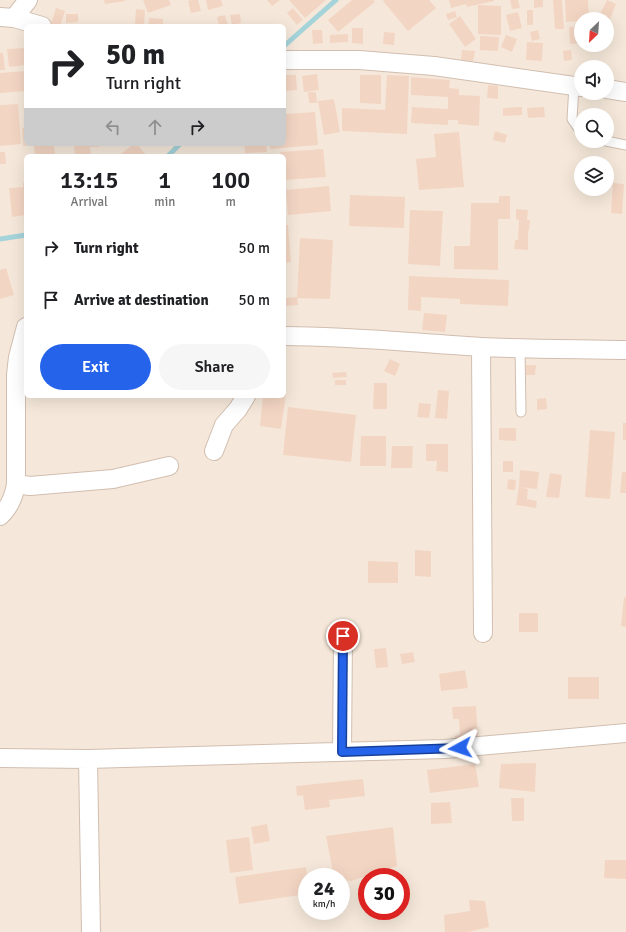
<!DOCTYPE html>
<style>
body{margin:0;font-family:Signika,sans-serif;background:#f6f6f6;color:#202124;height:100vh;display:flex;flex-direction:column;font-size:15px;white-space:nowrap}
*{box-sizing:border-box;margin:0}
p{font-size:13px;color:#757577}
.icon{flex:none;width:22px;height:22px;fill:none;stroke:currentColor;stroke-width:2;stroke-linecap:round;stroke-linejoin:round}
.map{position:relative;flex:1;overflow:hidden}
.details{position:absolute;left:24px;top:154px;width:262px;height:244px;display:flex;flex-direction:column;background:#fff;border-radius:6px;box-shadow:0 4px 16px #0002}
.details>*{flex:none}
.guide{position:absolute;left:24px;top:24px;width:262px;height:122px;border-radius:6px;box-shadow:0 4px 16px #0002;background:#fff;color:#202124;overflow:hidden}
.needle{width:26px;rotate:205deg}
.fabs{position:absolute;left:574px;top:12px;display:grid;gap:8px}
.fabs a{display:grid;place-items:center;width:40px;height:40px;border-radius:50%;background:#fff;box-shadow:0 4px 16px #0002;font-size:20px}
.speed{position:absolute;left:298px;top:868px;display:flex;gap:8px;font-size:20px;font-weight:700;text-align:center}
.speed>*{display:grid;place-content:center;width:52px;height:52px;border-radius:50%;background:#fff;box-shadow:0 4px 16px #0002;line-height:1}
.speed small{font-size:10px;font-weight:400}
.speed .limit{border:6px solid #d22;background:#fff;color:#111}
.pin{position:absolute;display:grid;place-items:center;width:34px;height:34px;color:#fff;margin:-17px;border:2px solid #fff;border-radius:50%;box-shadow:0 1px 4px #0007}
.me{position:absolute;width:44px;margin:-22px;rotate:265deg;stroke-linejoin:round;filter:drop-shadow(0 0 3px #0008)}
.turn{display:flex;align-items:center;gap:14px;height:84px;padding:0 16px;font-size:18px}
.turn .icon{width:52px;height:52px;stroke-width:2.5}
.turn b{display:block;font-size:28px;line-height:34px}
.lanes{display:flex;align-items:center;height:38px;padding:0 16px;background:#0003;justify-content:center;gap:20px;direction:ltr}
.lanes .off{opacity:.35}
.eta{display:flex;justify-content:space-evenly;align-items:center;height:68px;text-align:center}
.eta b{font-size:24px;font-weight:600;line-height:28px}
.action{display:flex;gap:8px;margin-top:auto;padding:8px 16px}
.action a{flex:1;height:46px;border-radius:24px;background:#2563eb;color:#fff;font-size:16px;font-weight:600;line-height:46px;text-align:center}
.action a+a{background:#f6f6f6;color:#202124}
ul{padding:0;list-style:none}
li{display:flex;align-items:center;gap:12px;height:52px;padding:0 16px}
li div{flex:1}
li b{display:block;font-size:15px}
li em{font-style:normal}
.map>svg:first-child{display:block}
</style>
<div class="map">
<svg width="626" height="932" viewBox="0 0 626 932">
<rect width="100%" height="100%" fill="#fdf6ec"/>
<!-- residential -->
<path fill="#f5e8da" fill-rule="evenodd" d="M0,0H626V932H0ZM581,19H607V45H581ZM26,26H284V144H26ZM581,67H607V93H581ZM581,115H607V141H581ZM26,156H284V396H26ZM581,163H607V189H581ZM307,877H341V911H307ZM367,877H401V911H367Z"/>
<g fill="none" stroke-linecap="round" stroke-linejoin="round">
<!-- stream -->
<path stroke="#a5d3da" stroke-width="5" d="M284,46L336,0
M168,156L180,144
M0,239L26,235"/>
</g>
<!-- building -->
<path fill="#f3d5c3" d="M104,0H125V1L105,4Z
M143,0H169L171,5L148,13Z
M191,0H198L201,11L191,13L188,1Z
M206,0H221L223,6L208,10Z
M267,0H280L272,6Z
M289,0H326L305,18Z
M352,0H373L375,2L338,32L328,20Z
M384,0H429L436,8L408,31L383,1Z
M449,0H494V1L467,7L466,4L451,8Z
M510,0H518L520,8L512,9Z
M534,0H543V7L534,8Z
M553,0H562L564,29H555Z
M565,0H588L589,19H581V21L566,22Z
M607,0L616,4L610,19L600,14Z
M478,5L501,6V35L478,34Z
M56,8L65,11L60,26L51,24Z
M293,8L303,20L297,25L287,13Z
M136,9L145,10L144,25L135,24Z
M527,10H533V25H527Z
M455,11L457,17L448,20L446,14Z
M518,12L522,28L510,31L506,15Z
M66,14H78V22L66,23Z
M240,14L241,23L232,25L230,15Z
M225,15L228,25L219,26L217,17Z
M460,16L476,39L465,47L449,24Z
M149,18L163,19V26H148Z
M581,26V43L570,44L569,27Z
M352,28H363V44L352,43Z
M312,30H322L323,43L313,44Z
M538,30L540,39L532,41L530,32Z
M384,32L395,33L394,45L383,44Z
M348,34V42L330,43V35Z
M506,35L517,39L512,52L501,47Z
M480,36L499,37L498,51L480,50Z
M527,42L543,43L542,61L526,60Z
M26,48V65L9,67L7,49Z
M462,50L475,51L473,61L461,60Z
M571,50L572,60L564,61L563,51Z
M0,53H3L5,70H0Z
M26,71V91L0,93V73Z
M317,74L319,90L304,92L302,76Z
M284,75H296L297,90L284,91Z
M360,75H381V104L360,103Z
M387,75L409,76L407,134L342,131V108L385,110Z
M411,77L450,80L449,88L459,89V95L480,96L479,126L458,124V120H448V125L411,123L412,107L448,109V97L411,95Z
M488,85L498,86V99L487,98Z
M308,92H316L317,103H309Z
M334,99L340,132L324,135L318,101Z
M18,104L21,144L0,146V105Z
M522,107V115L503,116V108Z
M544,107L545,117L528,118L527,108Z
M315,112L318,145L270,149V144H284V114Z
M22,128H26V144H32V145L23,146Z
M495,131L507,135L505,143L493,140Z
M459,132L464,187L419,190L416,159L436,157L434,134Z
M74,144H99V147H90L91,156H75Z
M134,144H137L146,155L118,156Z
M244,144H266L267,152L245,153Z
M54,145L55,156H35L34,146Z
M323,149L326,177L284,180V156H281L280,152Z
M0,152H5L6,164H0Z
M23,183H26V215L12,217L9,188L23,187Z
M613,183L624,184L622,214L611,213Z
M329,186L331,211L288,215L286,190Z
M350,195L405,197L404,228L349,226Z
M499,196H510V219H498V270L454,269V246H470L471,203H499Z
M516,209L528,210L527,220H530L529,231H528V250L514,249L515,240H518L519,220L516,219Z
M410,210L443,211L440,266L408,264Z
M284,225H288L291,262L284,263Z
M300,238L333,240L330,299L297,298Z
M6,268L14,295L0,299V270Z
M409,276L509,280L508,306L460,304V299L421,297V311L408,310Z
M297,297L298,305L285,306V298Z
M424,313L447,315L445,332L422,330Z
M390,359L400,364L395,376L384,371Z
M526,365H536L535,375H526Z
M346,372L347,377L333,378L332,373Z
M335,380H346V385H335Z
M374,383H387V409H373Z
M438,390L449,391L447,419L435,418Z
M284,393L286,394L281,429L260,426L263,396H284Z
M546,398L547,409L537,410V399Z
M419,403L431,404L429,418L417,417Z
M288,407L356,415L351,462L283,455Z
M623,423H626V440H623Z
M499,428H516V441L499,440Z
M590,430L615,432L610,499L585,497Z
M361,436H386V466H360Z
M426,444H448V472L436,471L437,461H426Z
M392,446H413L412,468H391Z
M503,461H513V472H503Z
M520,470L539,472L537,489L519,487Z
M622,472H626V493H620Z
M550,473L562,475L559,498L546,497Z
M508,479L516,480L515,490L507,489Z
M519,487L528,489L527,499L537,501L536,508L516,505Z
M415,550L431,551V577L415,576Z
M368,561L398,562V583H368Z
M624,597L626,598V627L621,626Z
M519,613H538V632H519Z
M386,648L388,667L376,668L374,649Z
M413,652L415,662L402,664L400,654Z
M465,670L468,688L441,691L439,674Z
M568,677H599V699H568Z
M476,706L478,739L455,741V736L460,735L459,719H453L452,707Z
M536,763L535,792L499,788L501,764Z
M475,764L479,787L430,793L427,770Z
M363,779L365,796L329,800L330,807L305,810L303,795L297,796L296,786Z
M511,798H524V821H512Z
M450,802L452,823L431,824V803Z
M267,824L270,841L254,844L251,827Z
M393,827L397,866L351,881L341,880V877H334L326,836Z
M249,837L253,870L230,873L226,840Z
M605,860H626V879L604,878Z
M306,867L307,877V894L239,904L235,877Z
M469,900L485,901L489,927L468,932H445L444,915L470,911Z"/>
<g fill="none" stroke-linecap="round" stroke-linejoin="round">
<defs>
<path id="service" d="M574,86L572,119L581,132
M606,141L626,145
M520,348L521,412"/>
<path id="minor" d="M0,17L14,18L42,26
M14,18L28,0
M284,60H359L434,66L581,87
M607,89L626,92
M284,336C350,336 415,343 481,347C529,349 578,349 626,350
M481,347L483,633
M214,451L224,425L238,409L246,396
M16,484L30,486L113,479L169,466
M0,516C10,507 14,497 16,484V375L18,357L26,327
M342,752L343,637
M0,758L88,759L445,749L626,733
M88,759L91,932"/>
</defs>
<!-- service casing -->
<use href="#service" stroke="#d1beb0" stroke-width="11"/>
<!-- minor casing -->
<use href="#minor" stroke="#d1beb0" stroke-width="20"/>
<!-- service -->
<use href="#service" stroke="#fff" stroke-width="9"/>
<!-- minor -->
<use href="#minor" stroke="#fff" stroke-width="18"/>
</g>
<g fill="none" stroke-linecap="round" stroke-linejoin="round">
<defs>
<path id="route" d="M343,636L342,752L460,748"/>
</defs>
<!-- route casing -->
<use href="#route" stroke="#184099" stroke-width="10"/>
<!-- route -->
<use href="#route" stroke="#2563eb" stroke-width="7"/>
</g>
</svg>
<div class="fabs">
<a><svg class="needle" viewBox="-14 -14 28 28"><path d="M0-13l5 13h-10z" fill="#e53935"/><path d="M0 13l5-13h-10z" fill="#757577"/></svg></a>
<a><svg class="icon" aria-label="sound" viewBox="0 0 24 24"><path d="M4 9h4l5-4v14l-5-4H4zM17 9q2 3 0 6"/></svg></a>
<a><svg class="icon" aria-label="search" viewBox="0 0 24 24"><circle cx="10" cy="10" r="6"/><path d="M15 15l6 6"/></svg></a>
<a><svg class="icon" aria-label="layers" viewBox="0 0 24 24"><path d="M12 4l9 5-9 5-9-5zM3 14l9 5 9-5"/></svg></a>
</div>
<div class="speed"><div>24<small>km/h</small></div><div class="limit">30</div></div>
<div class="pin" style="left:343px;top:636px;background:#d93025"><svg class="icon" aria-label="arrive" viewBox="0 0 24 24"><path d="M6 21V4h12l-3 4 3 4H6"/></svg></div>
<svg class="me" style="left:460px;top:748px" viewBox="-20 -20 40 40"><path d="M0-17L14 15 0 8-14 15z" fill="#2563eb" stroke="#fff" stroke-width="4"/></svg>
<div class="guide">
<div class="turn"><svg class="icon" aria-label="right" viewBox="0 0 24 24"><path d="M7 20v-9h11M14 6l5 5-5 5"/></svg><div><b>50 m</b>Turn right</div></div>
<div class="lanes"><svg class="icon off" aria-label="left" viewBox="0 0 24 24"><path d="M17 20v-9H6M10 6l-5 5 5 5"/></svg><svg class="icon off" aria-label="ahead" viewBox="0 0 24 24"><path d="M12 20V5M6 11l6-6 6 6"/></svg><svg class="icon" aria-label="right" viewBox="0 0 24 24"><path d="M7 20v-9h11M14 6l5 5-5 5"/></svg></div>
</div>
<section class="details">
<div class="eta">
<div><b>13:15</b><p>Arrival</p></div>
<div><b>1</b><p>min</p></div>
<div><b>100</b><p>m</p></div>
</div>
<ul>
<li><svg class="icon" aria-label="right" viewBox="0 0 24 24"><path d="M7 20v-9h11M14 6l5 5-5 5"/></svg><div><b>Turn right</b></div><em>50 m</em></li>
<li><svg class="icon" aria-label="arrive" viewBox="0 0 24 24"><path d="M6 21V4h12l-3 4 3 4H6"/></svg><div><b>Arrive at destination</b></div><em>50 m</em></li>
</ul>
<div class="action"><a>Exit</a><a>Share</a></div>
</section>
</div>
